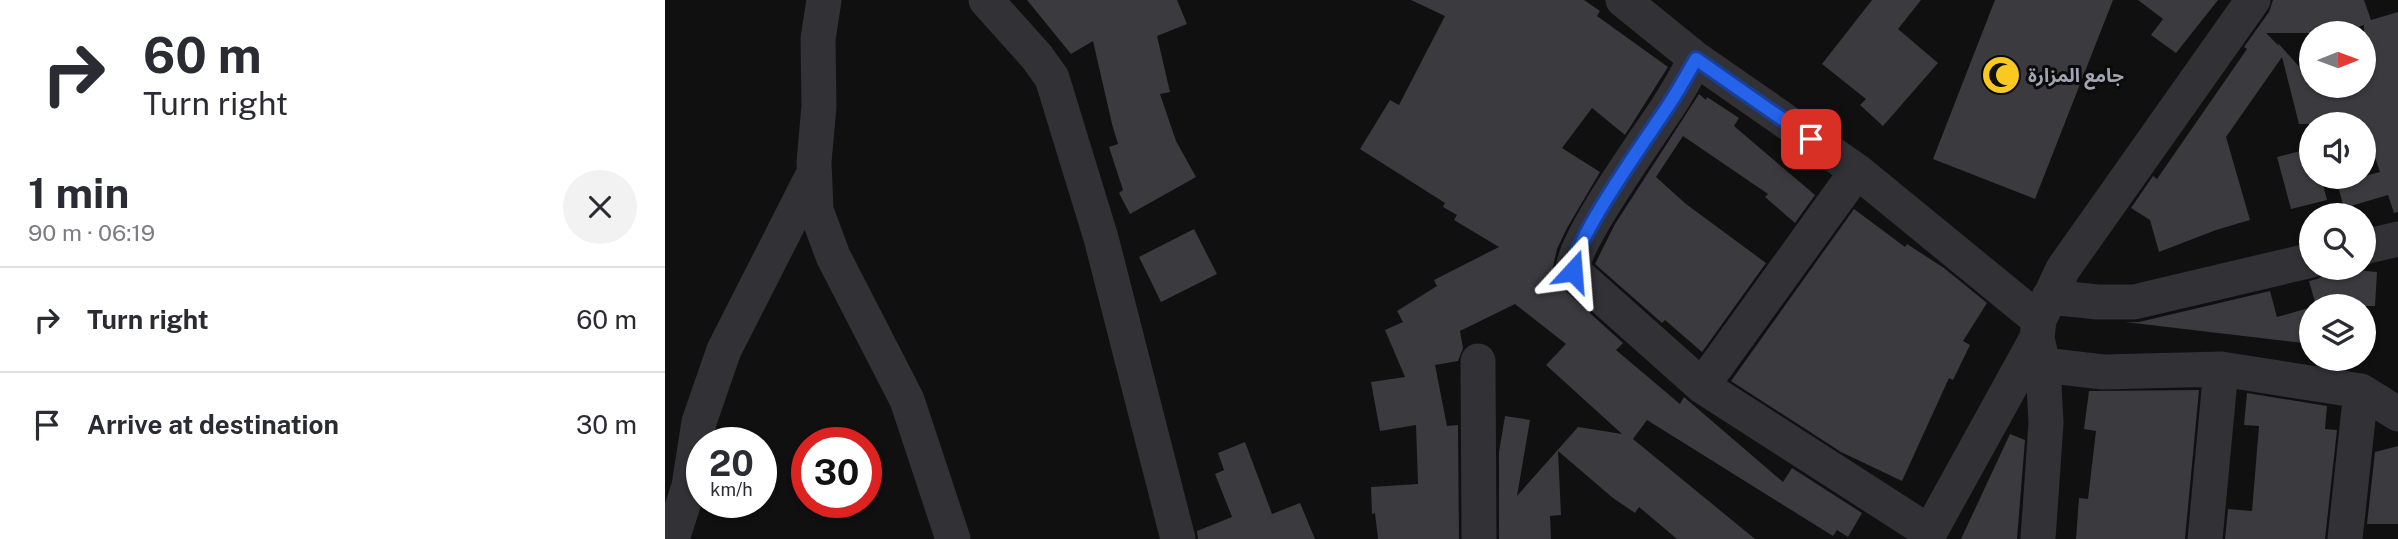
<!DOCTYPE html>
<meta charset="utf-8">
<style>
body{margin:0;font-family:"Public Sans","Noto Sans Arabic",sans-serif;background:#f2f2f3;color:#2b2b33;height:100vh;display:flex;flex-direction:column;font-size:26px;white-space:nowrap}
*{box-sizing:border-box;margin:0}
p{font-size:23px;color:#7c7c81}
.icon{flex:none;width:38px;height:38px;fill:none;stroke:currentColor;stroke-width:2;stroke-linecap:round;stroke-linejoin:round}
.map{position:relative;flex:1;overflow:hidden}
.details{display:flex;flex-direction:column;background:#fff;width:665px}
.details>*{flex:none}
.guide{background:#fff;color:#2b2b33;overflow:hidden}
.needle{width:46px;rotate:89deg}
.buttons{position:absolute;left:1634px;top:21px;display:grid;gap:14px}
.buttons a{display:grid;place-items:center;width:77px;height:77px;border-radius:50%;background:#fff;box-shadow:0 2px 5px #0004;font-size:35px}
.speed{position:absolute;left:21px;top:427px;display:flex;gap:14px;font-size:35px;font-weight:700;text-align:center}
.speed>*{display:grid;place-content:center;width:91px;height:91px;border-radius:50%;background:#fff;box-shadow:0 2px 5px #0004;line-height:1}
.speed small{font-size:18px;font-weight:400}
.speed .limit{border:10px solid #d22;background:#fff;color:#111}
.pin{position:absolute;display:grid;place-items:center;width:60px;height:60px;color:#fff;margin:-30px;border-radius:14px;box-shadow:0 4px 10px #0006}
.me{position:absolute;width:77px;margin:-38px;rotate:19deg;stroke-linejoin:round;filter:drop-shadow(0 0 5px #0008)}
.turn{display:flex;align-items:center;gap:24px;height:147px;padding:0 28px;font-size:32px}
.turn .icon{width:91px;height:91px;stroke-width:2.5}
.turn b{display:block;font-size:49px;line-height:60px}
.round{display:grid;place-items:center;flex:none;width:74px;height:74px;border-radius:37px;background:#f2f2f3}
.summary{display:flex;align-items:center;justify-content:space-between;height:119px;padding:0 28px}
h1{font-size:42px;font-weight:700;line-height:52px}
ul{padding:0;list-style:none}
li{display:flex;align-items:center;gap:21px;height:105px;padding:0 28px;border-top:2px solid #e1e1e2}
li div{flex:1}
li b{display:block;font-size:26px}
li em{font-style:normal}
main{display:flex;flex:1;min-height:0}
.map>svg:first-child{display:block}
</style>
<main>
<section class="details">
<div class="guide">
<div class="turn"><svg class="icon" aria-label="right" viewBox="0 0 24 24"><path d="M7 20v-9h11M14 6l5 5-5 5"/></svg><div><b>60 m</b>Turn right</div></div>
</div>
<div class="summary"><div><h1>1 min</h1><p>90 m · 06:19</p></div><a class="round"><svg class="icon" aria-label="close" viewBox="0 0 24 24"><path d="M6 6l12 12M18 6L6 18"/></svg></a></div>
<ul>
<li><svg class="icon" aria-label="right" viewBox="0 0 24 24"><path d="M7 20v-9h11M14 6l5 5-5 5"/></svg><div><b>Turn right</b></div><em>60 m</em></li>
<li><svg class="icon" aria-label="arrive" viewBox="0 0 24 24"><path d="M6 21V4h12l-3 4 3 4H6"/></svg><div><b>Arrive at destination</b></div><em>30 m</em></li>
</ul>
</section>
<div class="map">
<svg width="1733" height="539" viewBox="0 0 1733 539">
<rect width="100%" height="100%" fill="#101011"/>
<!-- building -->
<path fill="#3a3a3f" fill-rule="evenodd" d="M362,0H512L522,24L492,36L505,92L495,94L511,141L531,177L465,214L454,193L458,190L444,147L453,144L447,124L428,41L406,54Z
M746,0H919L935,11L932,16L1003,67L960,135L927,108L897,148L935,172L902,228L892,249L888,267L889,278L895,286L958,343L951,350L1015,404L1019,397L1118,482L1127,468L1197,513L1183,537L1172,530L1168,536L982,420L968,439L1090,539H1012L974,507L970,513L948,498L893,451L896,515L885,516L886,539H834V452L840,416L865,420L852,496L913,427L957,434L881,365L901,344L850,304L795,331L798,348L793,361L770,365L782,426L793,425L794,539H713L710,513L707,514L706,487L753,484L751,425L715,431L706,382L740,377L720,330L738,322L732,311L772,286L769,280L834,247L789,220L792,215L778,207L780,203L695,149L725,100L734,105L780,16Z
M1207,0H1256L1233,29L1273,63L1218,126L1195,105L1201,99L1157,64Z
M1330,0H1448L1370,199L1268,159Z
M1473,0H1553L1511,53L1486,35L1498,19Z
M1608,0H1699L1706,20L1733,12V212L1729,213L1723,195L1679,208L1672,183L1715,172L1699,124H1634L1617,57L1561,137L1585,220L1551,230L1494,252L1485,220L1466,208L1488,176L1492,179L1582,49L1579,47L1604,12ZM1699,25V86H1647V81L1613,43L1614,46L1601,33H1677Z
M1034,94L1041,100L1042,97L1074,118L1069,126L1150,195L1130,223L1100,197L1103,194L1018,136L991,177L1021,204L1101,263L1037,352L1000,320L997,323L930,264L950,224Z
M1647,148V177H1656L1662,200L1626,209L1612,157Z
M1189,209L1240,247L1242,244L1279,268L1322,303L1298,341L1305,345L1288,380L1284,378L1237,481L1176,452L1066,381Z
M529,229L552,274L496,302L474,257Z
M1671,268L1712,272L1710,306H1651L1644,281L1652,279L1660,275L1664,269Z
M1605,291L1612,317L1647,307V344L1460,322H1474Z
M1534,390L1520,539H1411L1414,498L1423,499L1431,431L1419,429L1424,391Z
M1582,393L1662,406L1660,429L1672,430L1660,539H1560L1563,509L1587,511L1594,426L1579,425Z
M1345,434L1360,440L1352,539H1296Z
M580,442L607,514L635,503L650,539H533L532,531L567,517L550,474L559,470L553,453Z
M1733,446V524H1702L1710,452Z"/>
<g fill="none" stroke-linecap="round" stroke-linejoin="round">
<!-- minor -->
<path stroke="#313136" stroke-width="35" d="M159,0L153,39L154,106L149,162L151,210L168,256L242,400L288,539
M321,0L372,57L387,78L436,238L513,539
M958,0L1031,59L1192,171L1374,320
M1031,59C1022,74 1014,90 1004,105C985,135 906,243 908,271L1037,386L1264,532
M1699,247L1733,239
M1384,297L1433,302H1469L1647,260
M813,361L814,539
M1378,365L1438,372L1556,369L1696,391L1733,414
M1037,386L1192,171
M7,539L24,486L34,422L59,350L149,173
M1261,539L1372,338
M1373,539L1381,423L1378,365L1372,338L1374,320L1398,269L1588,0
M1540,539L1556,369
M1680,539L1696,391"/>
</g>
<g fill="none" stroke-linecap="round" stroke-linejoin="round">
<defs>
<path id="route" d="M908,271C906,243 984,135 1003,106C1013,91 1022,75 1031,59L1146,139"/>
</defs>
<!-- route casing -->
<use href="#route" stroke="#184099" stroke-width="18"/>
<!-- route -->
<use href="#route" stroke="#2563eb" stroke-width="12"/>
</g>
<!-- icons -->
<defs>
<symbol id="mosque-disc" viewBox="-11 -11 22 22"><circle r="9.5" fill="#fac91f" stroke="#0b0b0c"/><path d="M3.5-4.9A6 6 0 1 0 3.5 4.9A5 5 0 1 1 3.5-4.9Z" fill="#111"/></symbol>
</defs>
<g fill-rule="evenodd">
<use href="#mosque-disc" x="1314" y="53" width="44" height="44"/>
</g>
<g text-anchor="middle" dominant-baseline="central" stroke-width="6" stroke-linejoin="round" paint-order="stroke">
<!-- poi labels -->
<g font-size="19" font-weight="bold" fill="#a0a4b3" stroke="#0b0b0c" text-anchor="start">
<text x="1363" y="75">جامع المزارة</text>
</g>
</g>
</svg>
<div class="buttons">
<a><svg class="needle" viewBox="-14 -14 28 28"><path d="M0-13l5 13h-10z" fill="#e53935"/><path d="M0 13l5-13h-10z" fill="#7c7c81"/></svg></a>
<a><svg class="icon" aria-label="sound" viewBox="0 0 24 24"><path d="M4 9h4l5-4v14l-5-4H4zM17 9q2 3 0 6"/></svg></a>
<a><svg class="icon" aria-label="search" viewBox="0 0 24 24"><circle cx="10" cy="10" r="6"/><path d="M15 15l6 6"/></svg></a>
<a><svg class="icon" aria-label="layers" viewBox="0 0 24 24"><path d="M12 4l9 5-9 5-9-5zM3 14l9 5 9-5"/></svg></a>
</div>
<div class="speed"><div>20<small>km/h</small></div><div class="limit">30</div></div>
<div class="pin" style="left:1146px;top:139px;background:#d93025"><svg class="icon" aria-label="arrive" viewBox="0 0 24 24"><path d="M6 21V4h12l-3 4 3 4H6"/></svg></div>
<svg class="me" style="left:908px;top:271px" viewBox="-20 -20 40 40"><path d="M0-17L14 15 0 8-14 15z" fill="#2563eb" stroke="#fff" stroke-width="4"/></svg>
</div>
</main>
